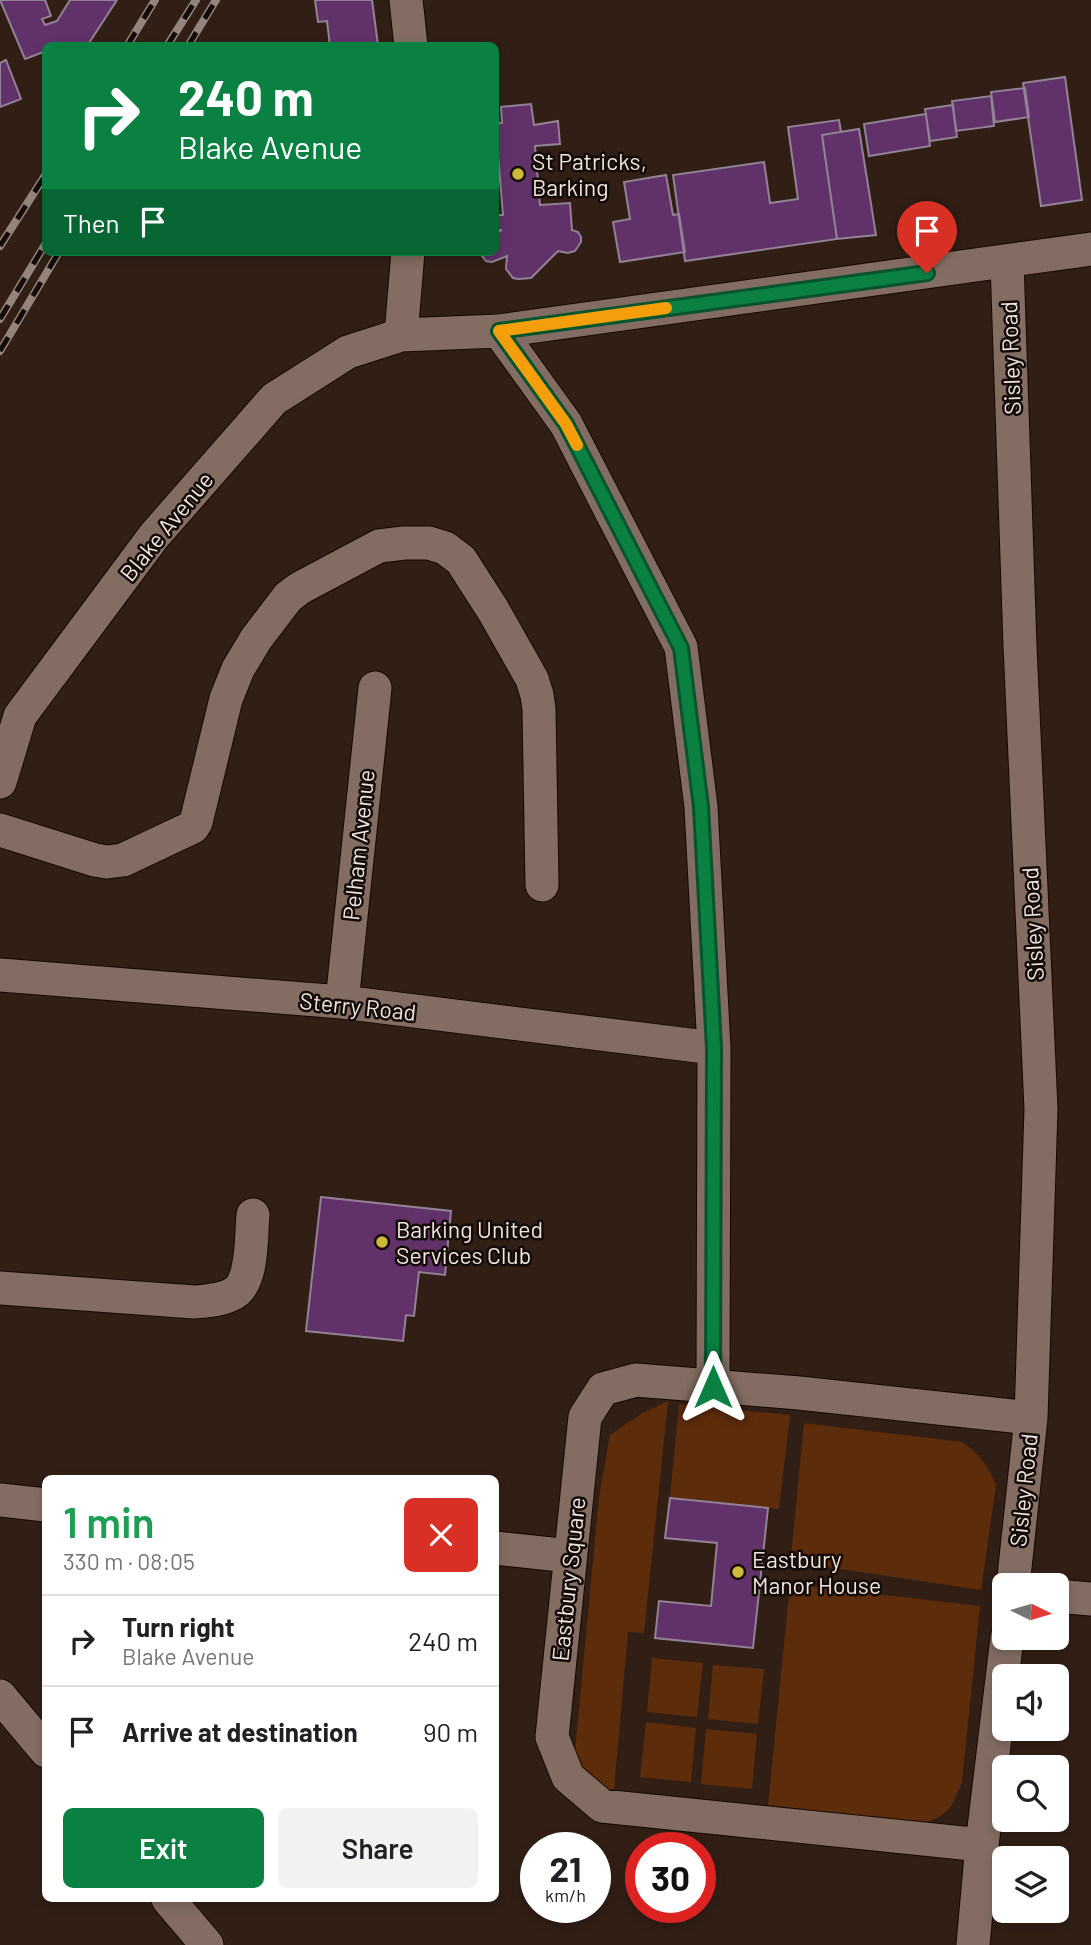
<!DOCTYPE html>
<meta charset="utf-8">
<style>
body{margin:0;font-family:Barlow,sans-serif;background:#f2f2f2;color:#202124;height:100vh;display:flex;flex-direction:column;font-size:26px;white-space:nowrap}
*{box-sizing:border-box;margin:0}
p{font-size:23px;color:#757577}
.icon{flex:none;width:38px;height:38px;fill:none;stroke:currentColor;stroke-width:2;stroke-linecap:round;stroke-linejoin:round}
.map{position:relative;flex:1;overflow:hidden}
.side{position:absolute;left:42px;top:1475px;width:457px;height:427px;display:flex;flex-direction:column;background:#fff;border-radius:10px;box-shadow:0 4px 10px #0003}
.side>*{flex:none}
.hud{position:absolute;left:42px;top:42px;width:457px;height:214px;border-radius:10px;box-shadow:0 4px 10px #0003;background:#0b8043;color:#fff;overflow:hidden}
.needle{width:46px;rotate:95deg}
.buttons{position:absolute;left:992px;top:1573px;display:grid;gap:14px}
.buttons a{display:grid;place-items:center;width:77px;height:77px;border-radius:10px;background:#fff;box-shadow:0 4px 10px #0003;font-size:35px}
.speed{position:absolute;left:520px;top:1832px;display:flex;gap:14px;font-size:35px;font-weight:700;text-align:center}
.speed>*{display:grid;place-content:center;width:91px;height:91px;border-radius:50%;background:#fff;box-shadow:0 4px 10px #0003;line-height:1}
.speed small{font-size:18px;font-weight:400}
.speed .limit{border:10px solid #d22;background:#fff;color:#111}
.pin{position:absolute;display:grid;place-items:center;width:60px;height:60px;color:#fff;margin:-72px -30px;border-radius:50% 50% 50% 0;rotate:-45deg;box-shadow:0 0 7px #0007}
.pin .icon{rotate:45deg}
.me{position:absolute;width:77px;margin:-38px;rotate:0deg;stroke-linejoin:round;filter:drop-shadow(0 0 5px #0008)}
.turn{display:flex;align-items:center;gap:24px;height:147px;padding:0 21px;font-size:32px}
.turn .icon{width:91px;height:91px;stroke-width:2.5}
.turn b{display:block;font-size:49px;line-height:60px}
.then{display:flex;align-items:center;height:66px;padding:0 21px;background:#0003;gap:14px;font-size:26px}
.round{display:grid;place-items:center;flex:none;width:74px;height:74px;border-radius:10px;background:#f2f2f2}
.summary{display:flex;align-items:center;justify-content:space-between;height:119px;padding:0 21px}
h1{font-size:42px;font-weight:600;line-height:52px;color:#1e9e55}
.cta{display:flex;gap:14px;margin-top:auto;padding:14px 21px}
.cta a{flex:1;height:80px;border-radius:10px;background:#0b8043;color:#fff;font-size:28px;font-weight:600;line-height:80px;text-align:center}
.cta a+a{background:#f2f2f2;color:#202124}
ul{padding:0;list-style:none}
li{display:flex;align-items:center;gap:21px;height:91px;padding:0 21px;border-top:2px solid #e0e0e0}
li div{flex:1}
li b{display:block;font-size:26px}
li em{font-style:normal}
.map>svg:first-child{display:block}
</style>
<div class="map">
<svg width="1091" height="1945" viewBox="0 0 1091 1945">
<rect width="100%" height="100%" fill="#311f15"/>
<!-- green -->
<path fill="#5d2c0b" d="M668,1401L644,1633L628,1632L614,1789H593L573,1772L599,1497L610,1435L641,1414Z
M679,1404L790,1415L779,1509L670,1498Z
M804,1423L962,1442C979,1453 989,1467 996,1485L981,1590L800,1563L791,1556Z
M790,1584L980,1606L962,1782C952,1807 951,1813 925,1823L768,1805Z
M652,1658L703,1663L697,1717L647,1712Z
M713,1665L764,1669L758,1724L708,1719Z
M646,1722L696,1728L691,1782L640,1777Z
M706,1729L757,1734L752,1789L701,1784Z"/>
<!-- building -->
<path fill="#613269" stroke="#928295" stroke-width="2" d="M0,0H45L51,16L42,19L45,25L57,21L70,0H117L87,46H46V51L25,59Z
M315,0H372L378,45L330,46L327,21L318,22Z
M6,60L21,99L0,107V63Z
M1065,77L1082,200L1041,206L1023,83Z
M1025,88L1029,117L995,122L991,92Z
M991,96L994,126L956,131L952,101Z
M531,104L534,125L558,121L560,144L535,146L540,205L570,203L572,230L578,232L581,237V242L575,251L568,253L558,251L531,278L518,279L513,278L506,269L507,256L492,262L486,261L479,252H495V233L502,230L495,231V215H503L497,143H495V123H502L501,107Z
M953,105L957,137L930,141L925,109Z
M926,114L930,146L869,156L864,124Z
M839,120L841,132L822,135L837,239L685,261L673,175L764,162L770,203L798,199L788,127Z
M859,129L876,235L837,239L822,135Z
M666,175L673,215L679,214L685,252L620,262L613,222L630,219L624,182Z
M321,1197L451,1211L445,1275L419,1272L414,1316L406,1315L403,1341L306,1331Z
M670,1498L768,1508L753,1648L655,1638L659,1601L711,1606L717,1543L665,1538Z"/>
<g fill="none" stroke-linecap="round" stroke-linejoin="round">
<defs>
<path id="minor" d="M406,0L411,46
M1007,262L1020,646L1041,1109L1031,1418L1013,1586
M499,331L566,424L681,647L701,807L714,1048L713,1387
M401,335L408,252
M0,782L20,716L154,536L274,399L348,352L401,335L499,331L1091,249
M0,830L95,860L107,862L123,860L193,827L196,822L226,699L238,669L256,639L288,597L300,588L379,546L404,543H429L445,548L461,560L493,610L532,679L537,695L539,709L542,885
M0,975L342,1002L714,1048
M342,1002L375,688
M0,1288L194,1302C207,1301 226,1300 237,1291C253,1277 251,1236 253,1215
M0,1500L46,1505
M495,1548L570,1556
M1057,1596L1091,1599
M0,1696L46,1751
M982,1845L602,1806L568,1777L552,1737L585,1417L603,1389L636,1380L799,1393L1031,1418
M168,1899L207,1945
M973,1945L982,1845L1007,1638"/>
</defs>
<!-- minor casing -->
<use href="#minor" stroke="#180802" stroke-width="35"/>
<!-- minor -->
<use href="#minor" stroke="#836d62" stroke-width="33"/>
<defs>
<path id="rail" d="M127,46L155,0
M167,46L196,0
M188,46L216,0
M0,246L46,174
M0,319L46,243
M0,351L59,252"/>
</defs>
<!-- rail casing -->
<use href="#rail" stroke="#94847c" stroke-width="8"/>
<!-- rail -->
<use href="#rail" stroke="#130b07" stroke-width="5" stroke-dasharray="16" stroke-linecap="butt"/>
</g>
<g fill="none" stroke-linecap="round" stroke-linejoin="round">
<defs>
<path id="route" d="M713,1387L714,1048L701,807L681,648L566,424L499,331L927,273"/>
</defs>
<!-- route casing -->
<use href="#route" stroke="#07532c" stroke-width="18"/>
<!-- route -->
<use href="#route" stroke="#0b8043" stroke-width="12"/>
<!-- slow -->
<path stroke="#f59e0b" stroke-width="12" d="M577,445L566,424L499,331L666,308"/>
</g>
<!-- markers -->
<g fill="#cfb837" stroke="#130b07" stroke-width="2.5">
<circle cx="518" cy="174" r="7"/>
<circle cx="382" cy="1242" r="7"/>
<circle cx="738" cy="1572" r="7"/>
</g>
<g text-anchor="middle" dominant-baseline="central" stroke-width="5" stroke-linejoin="round" paint-order="stroke">
<!-- poi labels -->
<g font-size="23" fill="#f1e4de" stroke="#130b07" text-anchor="start">
<text x="532" y="161">St Patricks,<tspan x="532" dy="26">Barking</tspan></text>
<text x="396" y="1229">Barking United<tspan x="396" dy="26">Services Club</tspan></text>
<text x="752" y="1559">Eastbury<tspan x="752" dy="26">Manor House</tspan></text>
</g>
<!-- street labels -->
<g font-size="23" fill="#f1e4de" stroke="#130b07">
<text transform="translate(1010 358) rotate(-92)">Sisley Road</text>
<text transform="translate(166 526) rotate(-51)">Blake Avenue</text>
<text transform="translate(358 845) rotate(-84)">Pelham Avenue</text>
<text transform="translate(1032 924) rotate(-93)">Sisley Road</text>
<text transform="translate(358 1006) rotate(6)">Sterry Road</text>
<text transform="translate(1023 1490) rotate(-84)">Sisley Road</text>
<text transform="translate(568 1579) rotate(-84)">Eastbury Square</text>
</g>
</g>
</svg>
<div class="buttons">
<a><svg class="needle" viewBox="-14 -14 28 28"><path d="M0-13l5 13h-10z" fill="#e53935"/><path d="M0 13l5-13h-10z" fill="#757577"/></svg></a>
<a><svg class="icon" aria-label="sound" viewBox="0 0 24 24"><path d="M4 9h4l5-4v14l-5-4H4zM17 9q2 3 0 6"/></svg></a>
<a><svg class="icon" aria-label="search" viewBox="0 0 24 24"><circle cx="10" cy="10" r="6"/><path d="M15 15l6 6"/></svg></a>
<a><svg class="icon" aria-label="layers" viewBox="0 0 24 24"><path d="M12 4l9 5-9 5-9-5zM3 14l9 5 9-5"/></svg></a>
</div>
<div class="speed"><div>21<small>km/h</small></div><div class="limit">30</div></div>
<div class="pin" style="left:927px;top:273px;background:#d93025"><svg class="icon" aria-label="arrive" viewBox="0 0 24 24"><path d="M6 21V4h12l-3 4 3 4H6"/></svg></div>
<svg class="me" style="left:713px;top:1387px" viewBox="-20 -20 40 40"><path d="M0-17L14 15 0 8-14 15z" fill="#0b8043" stroke="#fff" stroke-width="4"/></svg>
<div class="hud">
<div class="turn"><svg class="icon" aria-label="right" viewBox="0 0 24 24"><path d="M7 20v-9h11M14 6l5 5-5 5"/></svg><div><b>240 m</b>Blake Avenue</div></div>
<div class="then">Then<svg class="icon" aria-label="arrive" viewBox="0 0 24 24"><path d="M6 21V4h12l-3 4 3 4H6"/></svg></div>
</div>
<section class="side">
<div class="summary"><div><h1>1 min</h1><p>330 m · 08:05</p></div><a class="round" style="background:#d93025;color:#fff"><svg class="icon" aria-label="close" viewBox="0 0 24 24"><path d="M6 6l12 12M18 6L6 18"/></svg></a></div>
<ul>
<li><svg class="icon" aria-label="right" viewBox="0 0 24 24"><path d="M7 20v-9h11M14 6l5 5-5 5"/></svg><div><b>Turn right</b><p>Blake Avenue</p></div><em>240 m</em></li>
<li><svg class="icon" aria-label="arrive" viewBox="0 0 24 24"><path d="M6 21V4h12l-3 4 3 4H6"/></svg><div><b>Arrive at destination</b></div><em>90 m</em></li>
</ul>
<div class="cta"><a>Exit</a><a>Share</a></div>
</section>
</div>
